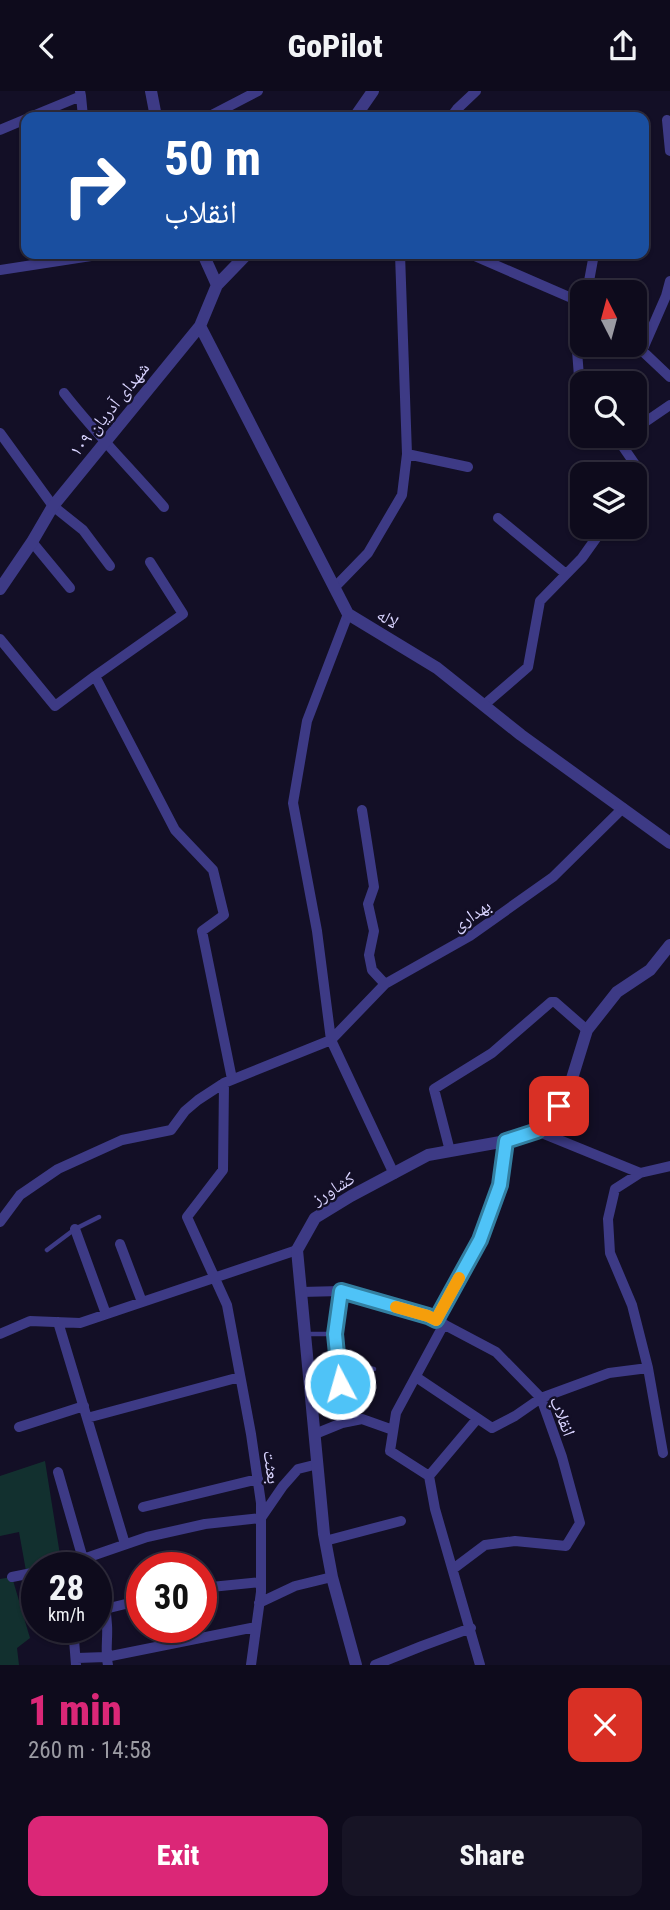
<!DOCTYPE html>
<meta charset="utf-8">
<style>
body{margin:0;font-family:"Roboto Condensed","Noto Naskh Arabic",sans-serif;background:#171425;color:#f1f3f6;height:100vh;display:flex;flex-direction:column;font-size:26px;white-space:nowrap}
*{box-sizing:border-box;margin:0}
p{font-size:23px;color:#9b9ba3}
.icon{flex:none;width:38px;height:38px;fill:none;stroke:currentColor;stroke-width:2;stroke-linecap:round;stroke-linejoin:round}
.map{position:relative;height:1574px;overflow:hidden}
.details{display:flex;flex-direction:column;background:#0e0b1c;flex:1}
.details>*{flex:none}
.top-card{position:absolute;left:21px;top:21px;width:628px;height:147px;border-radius:14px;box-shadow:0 2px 5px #0004,0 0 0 2px #2e2b3b;background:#1a4fa0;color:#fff;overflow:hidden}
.needle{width:46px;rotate:354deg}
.tools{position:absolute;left:570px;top:189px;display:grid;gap:14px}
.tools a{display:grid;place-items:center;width:77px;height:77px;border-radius:14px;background:#0e0b1c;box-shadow:0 2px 5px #0004,0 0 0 2px #2e2b3b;font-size:35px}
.speed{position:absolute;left:21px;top:1461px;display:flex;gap:14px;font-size:35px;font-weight:700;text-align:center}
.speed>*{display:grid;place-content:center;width:91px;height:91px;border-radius:50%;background:#0e0b1c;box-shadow:0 2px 5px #0004,0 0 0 2px #2e2b3b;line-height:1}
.speed small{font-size:18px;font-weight:400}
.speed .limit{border:10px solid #d22;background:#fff;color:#111}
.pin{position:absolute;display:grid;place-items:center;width:60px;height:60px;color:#fff;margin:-30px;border-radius:14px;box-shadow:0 4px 10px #0006}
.me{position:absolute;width:77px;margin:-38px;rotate:354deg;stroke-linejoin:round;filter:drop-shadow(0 0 5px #0008)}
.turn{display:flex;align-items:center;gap:24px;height:147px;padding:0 28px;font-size:32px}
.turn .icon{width:91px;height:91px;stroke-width:2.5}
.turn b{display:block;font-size:49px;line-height:60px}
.round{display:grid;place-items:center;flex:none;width:74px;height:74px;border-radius:14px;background:#171425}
.summary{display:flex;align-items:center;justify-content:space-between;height:119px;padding:0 28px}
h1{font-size:42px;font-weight:800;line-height:52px;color:#db2777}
.action{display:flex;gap:14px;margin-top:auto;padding:14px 28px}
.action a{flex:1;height:80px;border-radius:14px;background:#db2777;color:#fff;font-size:28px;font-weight:800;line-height:80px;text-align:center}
.action a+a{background:#171425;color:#f1f3f6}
header{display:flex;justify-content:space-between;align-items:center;height:91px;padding:0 28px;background:#0e0b1c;font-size:32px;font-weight:800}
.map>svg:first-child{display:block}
</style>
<header><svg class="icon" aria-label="back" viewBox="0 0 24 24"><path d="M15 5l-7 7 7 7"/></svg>GoPilot<svg class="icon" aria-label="share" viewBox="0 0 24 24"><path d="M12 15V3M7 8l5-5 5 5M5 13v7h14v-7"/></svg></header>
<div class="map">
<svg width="670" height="1574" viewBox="0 0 670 1574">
<rect width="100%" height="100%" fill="#130f26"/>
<!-- green -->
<path fill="#12302f" d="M45,1370L61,1470L26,1480L19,1441L0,1445V1385Z
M12,1486L30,1547L17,1557L19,1574H0V1488Z"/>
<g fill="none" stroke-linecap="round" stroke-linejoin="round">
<!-- service -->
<path stroke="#3d3a85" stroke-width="4.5" d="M47,1159L75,1138L99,1126
M308,1243H334
M339,1271L374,1278"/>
<!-- minor -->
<path stroke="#3d3a85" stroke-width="10" d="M81,5L83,26
M30,26L81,5L80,0
M208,26L258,0
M451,26L457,18L476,0
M667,29L670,60
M0,39L26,28
M470,163L583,212
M0,179L104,163
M587,201L594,163
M576,246L579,286L583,296
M635,253L670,286
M642,260L666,205L670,190
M64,302C95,342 131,378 164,416
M635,338L670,314
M0,342L53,415L83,439L110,475
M619,350L641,382L635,390
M407,363L468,376
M498,427L566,483
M32,451L70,497
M334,497L368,462L402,404L407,363L400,163
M348,523L307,630L293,712L317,840L331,949L394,1083
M0,548L55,615L95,585L175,739L213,779L224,824L202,840L232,988
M95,585L183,523L150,471
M484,614L528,576L540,510L582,467L604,436
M362,719L374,796L368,813L374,840L369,864L372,879L385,893
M537,1040L640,1082
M450,1060L434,998L492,962L551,911H555L587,939
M0,1131L20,1104L58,1078L122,1049L171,1039L185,1020L198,1009L224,992
M75,1138L106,1223
M120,1153L142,1211
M341,1200L335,1243L340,1293L342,1332
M301,1201L341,1200L428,1225L496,1261L541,1307L562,1366L580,1432L566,1455L515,1450L485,1454L453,1478
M436,1229L480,1148L500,1094L506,1050
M58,1231L125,1453
M444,1233L396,1322L390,1360L429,1385L435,1418L480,1574
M0,1243L30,1230L80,1232L297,1159
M416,1286L492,1337L515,1325L541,1307L609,1282L648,1277
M87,1327L240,1286
M19,1336L84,1315
M315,1343L342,1332L362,1328L393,1339
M663,1362L648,1277L632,1214L610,1162L608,1128L615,1098L640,1082L670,1075
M58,1381L83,1468
M429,1385L477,1328
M143,1416L258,1388
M325,1450L401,1430
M57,1477L147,1446L205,1433L261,1427L283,1395L298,1378L318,1373
M96,1478C103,1496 106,1515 107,1534C108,1548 105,1561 108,1574
M12,1486L37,1481
M201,1497L261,1491
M259,1512L295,1495L332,1486
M105,1518L142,1509
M73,1536L76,1574
M77,1567L106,1566L256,1536
M251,1574L261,1501V1412L251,1343L227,1214L187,1126L223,1079L224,992L331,949L385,893L470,845L553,786L623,717
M375,1574L422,1555L471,1537"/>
<!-- tertiary -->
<path stroke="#3d3a85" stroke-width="12" d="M151,0L156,26
M355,26L373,0
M203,163L217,194
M200,235L348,523L437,577L521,644L670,752
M0,498L32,451L53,415L200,235L217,194L247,163
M356,1574L332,1486L324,1443L297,1159L315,1127L351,1105L428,1064L506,1050L537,1040L559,1015L570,994L587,939L617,901L650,879L670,854"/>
</g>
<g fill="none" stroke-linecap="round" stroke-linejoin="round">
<defs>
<path id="route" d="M340,1293L335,1243L341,1200L428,1225L436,1229L480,1149L500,1094L506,1050L537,1040L559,1015"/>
</defs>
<!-- route casing -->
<use href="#route" stroke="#337fa1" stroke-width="18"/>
<!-- route -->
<use href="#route" stroke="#4fc3f7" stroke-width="12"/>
<!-- slow -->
<path stroke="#f59e0b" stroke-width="12" d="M396,1216L428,1225L436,1229L459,1187"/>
</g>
<g text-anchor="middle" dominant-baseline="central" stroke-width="5" stroke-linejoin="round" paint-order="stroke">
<!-- street labels -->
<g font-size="18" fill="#d9d4ff" stroke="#130f26">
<text transform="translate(109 318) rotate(-51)">شهدای آدریان ۱۰۹</text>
<text transform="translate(388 527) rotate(31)">لاله</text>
<text transform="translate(471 824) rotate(-34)">بهداری</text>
<text transform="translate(333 1097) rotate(-31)">کشاورز</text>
<text transform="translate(563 1325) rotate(69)">انقلاب</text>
<text transform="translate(272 1376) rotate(82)">بعثت</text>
</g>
</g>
</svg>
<div class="tools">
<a><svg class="needle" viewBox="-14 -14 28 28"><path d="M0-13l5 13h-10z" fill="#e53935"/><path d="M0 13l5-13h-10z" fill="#9b9ba3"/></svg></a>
<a><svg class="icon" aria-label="search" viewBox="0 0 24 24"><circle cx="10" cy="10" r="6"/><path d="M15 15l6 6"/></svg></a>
<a><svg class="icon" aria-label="layers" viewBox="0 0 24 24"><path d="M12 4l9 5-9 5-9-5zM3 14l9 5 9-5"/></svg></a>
</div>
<div class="speed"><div>28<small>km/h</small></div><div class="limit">30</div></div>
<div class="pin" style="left:559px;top:1015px;background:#d93025"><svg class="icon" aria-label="arrive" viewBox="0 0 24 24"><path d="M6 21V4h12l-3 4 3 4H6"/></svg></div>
<svg class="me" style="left:340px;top:1293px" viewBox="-20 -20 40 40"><circle r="17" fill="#4fc3f7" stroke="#fff" stroke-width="3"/><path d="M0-11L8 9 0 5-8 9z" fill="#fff"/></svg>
<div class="top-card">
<div class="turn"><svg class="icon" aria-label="right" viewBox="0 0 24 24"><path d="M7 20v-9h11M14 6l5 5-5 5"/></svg><div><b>50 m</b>انقلاب</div></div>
</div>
</div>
<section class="details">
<div class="summary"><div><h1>1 min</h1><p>260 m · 14:58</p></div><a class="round" style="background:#d93025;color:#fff"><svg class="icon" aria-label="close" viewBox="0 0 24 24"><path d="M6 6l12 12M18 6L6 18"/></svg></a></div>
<div class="action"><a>Exit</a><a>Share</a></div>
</section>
